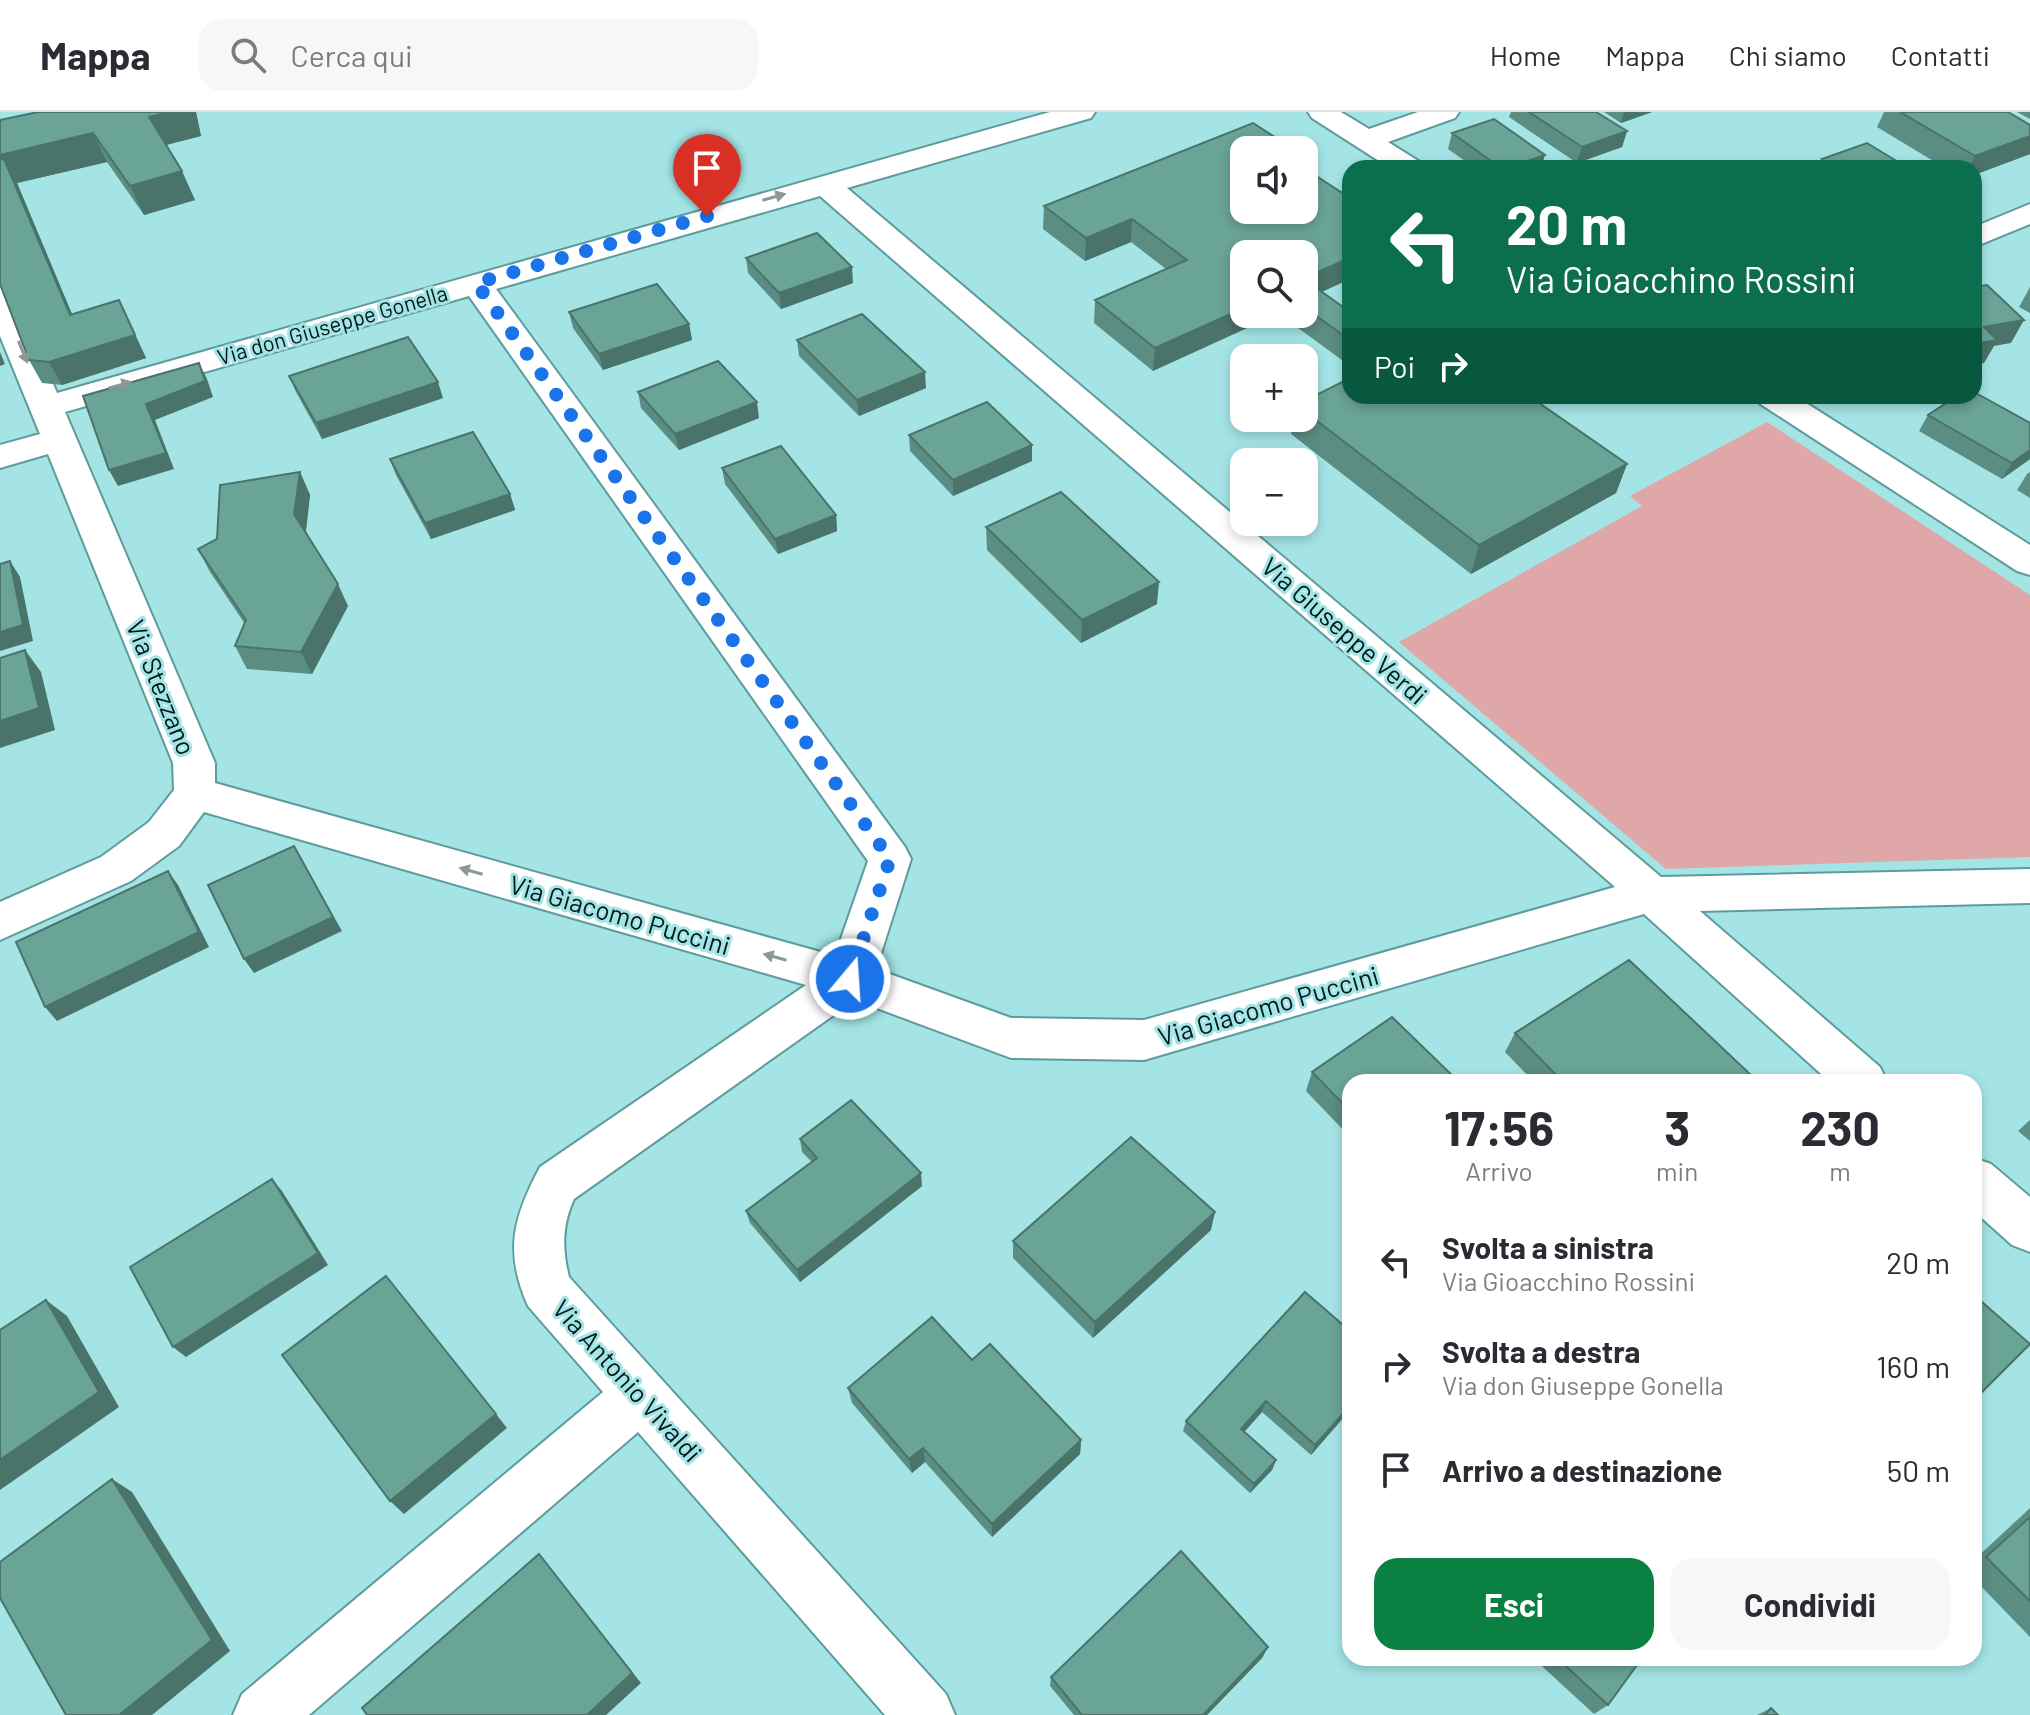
<!DOCTYPE html>
<html lang="it">
<meta charset="utf-8">
<style>
body{margin:0;font-family:Barlow,sans-serif;background:#f7f7f7;color:#2b2b33;height:100vh;display:flex;flex-direction:column;font-size:30px;white-space:nowrap}
*{box-sizing:border-box;margin:0}
p{font-size:26px;color:#7c7c81}
.icon{flex:none;width:44px;height:44px;fill:none;stroke:currentColor;stroke-width:2;stroke-linecap:round;stroke-linejoin:round}
.map{position:relative;flex:1;overflow:hidden}
.side{position:absolute;left:1342px;top:962px;width:640px;height:592px;display:flex;flex-direction:column;background:#fff;border-radius:24px;box-shadow:0 4px 12px #0003}
.side>*{flex:none}
.banner{position:absolute;left:1342px;top:48px;width:640px;height:244px;border-radius:24px;box-shadow:0 4px 12px #0003;background:#0b6e4f;color:#fff;overflow:hidden}
.buttons{position:absolute;left:1230px;top:24px;display:grid;gap:16px}
.buttons a{display:grid;place-items:center;width:88px;height:88px;border-radius:16px;background:#fff;box-shadow:0 4px 12px #0003;font-size:40px}
.pin{position:absolute;display:grid;place-items:center;width:68px;height:68px;color:#fff;margin:-82px -34px;border-radius:50% 50% 50% 0;rotate:-45deg;box-shadow:0 0 8px #0007}
.pin .icon{rotate:45deg}
.me{position:absolute;width:88px;margin:-44px;rotate:18deg;stroke-linejoin:round;filter:drop-shadow(0 0 6px #0008)}
.turn{display:flex;align-items:center;gap:28px;height:168px;padding:0 32px;font-size:36px}
.turn .icon{width:104px;height:104px;stroke-width:2.5}
.turn b{display:block;font-size:56px;line-height:68px}
.then{display:flex;align-items:center;height:76px;padding:0 32px;background:#0003;gap:16px;font-size:30px}
.eta{display:flex;justify-content:space-evenly;align-items:center;height:136px;text-align:center}
.eta b{font-size:48px;font-weight:700;line-height:56px}
.button{display:flex;gap:16px;margin-top:auto;padding:16px 32px}
.button a{flex:1;height:92px;border-radius:24px;background:#0b8043;color:#fff;font-size:32px;font-weight:700;line-height:92px;text-align:center}
.button a+a{background:#f7f7f7;color:#2b2b33}
ul{padding:0;list-style:none}
li{display:flex;align-items:center;gap:24px;height:104px;padding:0 32px}
li div{flex:1}
li b{display:block;font-size:30px}
li em{font-style:normal}
header{display:flex;align-items:center;gap:48px;box-sizing:border-box;height:112px;padding:0 40px;background:#fff;border-bottom:2px solid #e1e1e2}
header strong{font-size:38px}
nav{display:flex;gap:44px;margin-inline-start:auto;font-size:28px}
.search{width:560px;height:72px;background:#f7f7f7;display:flex;align-items:center;gap:20px;box-sizing:border-box;padding:0 28px;border-radius:24px;color:#7c7c81;font-size:30px}
.map>svg:first-child{display:block}
</style>
<header>
<strong>Mappa</strong>
<div class="search"><svg class="icon" aria-label="search" viewBox="0 0 24 24"><circle cx="10" cy="10" r="6"/><path d="M15 15l6 6"/></svg>Cerca qui</div>
<nav><a>Home</a><a>Mappa</a><a>Chi siamo</a><a>Contatti</a></nav>
</header>
<div class="map">
<svg width="2030" height="1603" viewBox="0 0 2030 1603">
<rect width="100%" height="100%" fill="#a4e4e5"/>
<!-- green -->
<path fill="#dfa7a8" d="M1767,310L2030,483V745L1666,757L1399,530L1642,394L1630,384Z"/>
<g fill="none" stroke-linecap="round" stroke-linejoin="round">
<defs>
<path id="minor" d="M1050,0H1095L1091,6L847,76L1661,765L2030,757V791L1700,799L1880,955L1887,970H1830L1644,802L1144,948L1011,946L855,888L574,1087C562,1113 562,1137 569,1165L946,1582L955,1603H885L638,1320L309,1603H233L242,1582L603,1280L528,1194C504,1140 513,1106 540,1055L806,873L204,700L179,734L131,769L0,828V790L101,745L149,710L174,678L173,651L48,342L0,356V333L40,322L0,224V175L11,178L16,185L57,281ZM820,84L1575,740L1615,775L1144,908L1011,906L876,857L911,747L905,735L496,177ZM469,184L868,749L835,844L215,671V651L65,300Z
M1308,0H1341L1369,17L1418,0H1459L1455,6L1388,30L1420,50L1425,56H1390L1312,6Z
M2030,92V112L1974,135V115Z
M1754,284H1795L2030,433V463L2017,459L1759,291Z
M1974,1046L1991,1052L2030,1085V1140L2012,1133L1974,1099Z"/>
</defs>
<!-- minor casing -->
<use href="#minor" stroke="#5d9b9c" stroke-width="4"/>
<!-- minor -->
<use href="#minor" fill="#fff" fill-rule="evenodd"/>
</g>
<!-- wall -->
<path fill="#5b8d82" d="M38,0H196L201,24L166,33L195,88L144,103L107,50L17,71L72,202L119,188L146,246L62,273L42,271L29,248L0,8Z
M1511,0H1596L1627,19L1622,35L1577,51L1509,5Z
M1604,0H1652L1621,11Z
M1884,0H2008L2030,42L1974,63V56H1945L1877,15Z
M2017,0H2030V7Z
M1452,21L1541,56H1475L1448,37Z
M1244,38L1350,86V167L1321,180L1350,200V254L1279,202H1304V142L1153,259L1094,211L1095,188L1166,157L1131,130L1085,149L1043,117L1044,94Z
M1822,47L1908,56H1818Z
M746,146L853,171L781,197L748,161Z
M2030,175V201L2019,195Z
M569,200L689,212L692,228L603,258L573,216Z
M797,228L926,276L859,304L799,244Z
M289,264L443,286L322,327L296,280Z
M638,280L759,306L679,338L641,296Z
M1304,289L1627,352L1616,381L1471,462L1291,322L1294,306H1304Z
M1928,303L2030,311V347L2002,367L1919,319Z
M909,323L1032,333V349L953,384L910,339Z
M390,347L510,382L515,398L431,427L396,363Z
M722,356L836,403L837,419L778,442L725,372Z
M300,360L310,383L306,420L348,494L312,562L247,557L235,534L245,512L210,460L198,437L217,427Z
M2030,360V386L2017,378L2027,362Z
M986,415L1157,492L1081,531L987,438Z
M1515,921L1750,962L1744,970H1534L1505,940Z
M1312,960L1350,970V1025L1306,979Z
M2030,1008V1029L2018,1019Z
M800,1027L922,1074L800,1170L750,1111L746,1099L812,1050L802,1040Z
M1211,1118L1093,1226L1013,1146V1129Z
M1350,1219V1298L1311,1343L1262,1300L1244,1320L1276,1348L1272,1358L1250,1381L1183,1319L1186,1309Z
M972,1248L1081,1328L1080,1342L992,1425L925,1350L912,1361L852,1291L848,1276Z
M2030,1396V1525L1974,1467V1448Z
M1268,1535L1262,1546L1207,1603H1074L1050,1574L1051,1565Z
M1533,1546H1642L1608,1593L1594,1602Z
M1771,1596L1778,1603H1757Z"/>
<!-- shaded-wall -->
<path fill="#4a736a" d="M169,0H196L201,24L162,34L149,5Z
M1624,0H1652L1621,11Z
M1627,19L1622,35L1577,51L1582,35Z
M93,21L107,50L17,71L82,226L0,75V43Z
M2030,24V42L1974,63V56H1969L1975,44Z
M1545,43L1541,56H1507Z
M182,59L195,88L144,103L130,74Z
M1132,107L1131,130L1085,149L1086,126Z
M1350,146V167L1304,188V166Z
M852,155L853,171L781,197L779,181Z
M119,188L146,246L62,273L49,250Z
M1244,196V202H1278L1153,259L1155,236Z
M2024,208L2011,231L1994,234L1984,251L1974,253V232L1984,215Z
M689,212L692,228L603,258L599,242Z
M0,240L5,252L0,254Z
M199,251L207,267L213,285L155,308L174,357L118,374L109,358L146,292Z
M925,260L926,276L859,304L857,288Z
M438,270L443,286L322,327L316,311Z
M757,290L759,306L679,338L675,322Z
M1032,333V349L953,384V368Z
M2030,338V347L2002,367L2012,351Z
M1627,352L1616,381L1471,462L1479,433Z
M300,360L310,383L305,425L294,402Z
M510,382L515,398L431,427L425,411Z
M836,403L837,419L778,442L775,427Z
M10,449L20,465L33,529L0,539V520Z
M1159,470L1157,492L1081,531L1082,508Z
M338,472L348,494L312,562L301,540Z
M25,538L41,560L55,618L0,636V609Z
M294,734L342,819L254,861L244,847Z
M168,759L178,773L209,835L57,909L45,895Z
M921,1061L922,1074L800,1170L797,1158Z
M272,1067L282,1079L328,1153L186,1245L173,1235Z
M1215,1100L1211,1118L1093,1226L1095,1210Z
M46,1188L67,1204L119,1295L0,1378V1348Z
M1266,1289L1262,1300L1238,1327L1241,1317Z
M1350,1294V1298L1311,1343L1315,1333Z
M496,1302L507,1316L404,1402L390,1389Z
M1081,1328L1080,1342L992,1425V1412Z
M923,1336L925,1350L912,1361L909,1347Z
M1276,1348L1272,1358L1250,1381L1254,1372Z
M112,1367L132,1380L230,1539L152,1603H119Z
M539,1442L641,1571L606,1603H587Z
M1268,1535L1262,1546L1207,1603H1203Z"/>
<!-- building -->
<path fill="#6aa497" stroke="#4a736a" stroke-width="2" d="M38,0H169L149,5L182,59L130,74L93,21L0,43V8Z
M1529,0H1596L1627,19L1582,35Z
M1900,0H2008L2030,13V24L1975,44Z
M1494,7L1545,43L1507,56H1501L1452,21Z
M1253,11L1295,38H1244V98H1304V56L1350,86V146L1304,166V142H1244V196L1155,236L1095,188L1187,148L1132,107L1086,126L1044,94Z
M1867,31L1908,56H1836L1822,47Z
M4,47L70,203L119,188L135,223L49,250L29,248L0,172V48Z
M817,121L852,155L779,181L746,146Z
M1304,167L1350,200V228L1304,195Z
M657,172L689,212L599,242L569,200Z
M1987,173L2024,208L1984,215L1997,228L1974,232V175Z
M862,202L925,260L857,288L797,228Z
M408,225L438,270L316,311L289,264Z
M718,249L757,290L675,322L638,280Z
M199,251L205,269L146,292L166,341L109,358L83,284Z
M1350,266V284H1529L1627,352L1479,433L1304,299V289Z
M1974,280L2030,311V338L2012,351L1928,303L1957,284H1974Z
M987,290L1032,333L953,368L909,323Z
M473,320L510,382L425,411L390,347Z
M781,334L836,403L775,427L722,356Z
M300,360L294,402L338,472L301,540L235,534L246,508L198,437L217,427L220,373Z
M1061,380L1159,470L1082,508L986,415Z
M10,449L23,513L0,520V452Z
M25,538L39,596L0,609V546Z
M294,734L333,805L244,847L208,773Z
M168,759L199,820L45,895L16,830Z
M1629,848L1750,962L1738,970H1563L1515,921Z
M1392,905L1459,970H1350V999L1312,960Z
M851,988L921,1061L797,1158L746,1099L817,1046L800,1027Z
M1131,1025L1215,1100L1095,1210L1013,1129Z
M272,1067L318,1141L173,1235L130,1155Z
M386,1164L496,1302L390,1389L282,1243Z
M1305,1180L1350,1219V1294L1315,1333L1266,1289L1241,1317L1276,1348L1254,1372L1186,1309Z
M1974,1183L2030,1232L1974,1288Z
M46,1188L99,1280L0,1348V1218Z
M932,1205L972,1248L990,1232L1081,1328L992,1412L923,1336L909,1347L848,1276Z
M112,1367L212,1528L119,1603H66L0,1486V1450Z
M2030,1405V1489L1986,1445Z
M1181,1439L1268,1535L1203,1603H1082L1051,1565Z
M539,1442L632,1561L587,1603H367L362,1596Z
M1557,1546H1642L1608,1593Z
M1771,1596L1778,1603H1765Z"/>
<!-- one-way arrows -->
<defs><path id="oneway-solid" d="M-6-.8H1V-3.2L6.5 0L1 3.2V.8H-6Z" transform="scale(2)"/></defs>
<g fill="#8d9898">
<use href="#oneway-solid" transform="translate(774 85) rotate(-16)"/>
<use href="#oneway-solid" transform="translate(23 240) rotate(68)"/>
<use href="#oneway-solid" transform="translate(120 273) rotate(-16)"/>
<use href="#oneway-solid" transform="translate(471 759) rotate(-164)"/>
<use href="#oneway-solid" transform="translate(775 845) rotate(-164)"/>
</g>
<g fill="none" stroke-linecap="round" stroke-linejoin="round">
<!-- route -->
<path stroke="#1a73e8" stroke-width="14" stroke-dasharray="0 25.2" d="M707,104L476,171L890,747L850,867"/>
</g>
<g text-anchor="middle" dominant-baseline="central" stroke-width="6" stroke-linejoin="round" paint-order="stroke">
<!-- far-street labels -->
<g font-size="22" fill="#011a1b" stroke="#a4e4e5">
<text transform="translate(332 212) rotate(-16)">Via don Giuseppe Gonella</text>
</g>
<!-- street labels -->
<g font-size="26" fill="#011a1b" stroke="#a4e4e5">
<text transform="translate(1345 518) rotate(41)">Via Giuseppe Verdi</text>
<text transform="translate(162 575) rotate(68)">Via Stezzano</text>
<text transform="translate(620 802) rotate(16)">Via Giacomo Puccini</text>
<text transform="translate(1268 893) rotate(-16)">Via Giacomo Puccini</text>
<text transform="translate(628 1268) rotate(48)">Via Antonio Vivaldi</text>
</g>
</g>
</svg>
<div class="buttons">
<a><svg class="icon" aria-label="sound" viewBox="0 0 24 24"><path d="M4 9h4l5-4v14l-5-4H4zM17 9q2 3 0 6"/></svg></a>
<a><svg class="icon" aria-label="search" viewBox="0 0 24 24"><circle cx="10" cy="10" r="6"/><path d="M15 15l6 6"/></svg></a>
<a>+</a>
<a>−</a>
</div>
<div class="pin" style="left:707px;top:104px;background:#d93025"><svg class="icon" aria-label="arrive" viewBox="0 0 24 24"><path d="M6 21V4h12l-3 4 3 4H6"/></svg></div>
<svg class="me" style="left:850px;top:867px" viewBox="-20 -20 40 40"><circle r="17" fill="#1a73e8" stroke="#fff" stroke-width="3"/><path d="M0-11L8 9 0 5-8 9z" fill="#fff"/></svg>
<div class="banner">
<div class="turn"><svg class="icon" aria-label="left" viewBox="0 0 24 24"><path d="M17 20v-9H6M10 6l-5 5 5 5"/></svg><div><b>20 m</b>Via Gioacchino Rossini</div></div>
<div class="then">Poi<svg class="icon" aria-label="right" viewBox="0 0 24 24"><path d="M7 20v-9h11M14 6l5 5-5 5"/></svg></div>
</div>
<section class="side">
<div class="eta">
<div><b>17:56</b><p>Arrivo</p></div>
<div><b>3</b><p>min</p></div>
<div><b>230</b><p>m</p></div>
</div>
<ul>
<li><svg class="icon" aria-label="left" viewBox="0 0 24 24"><path d="M17 20v-9H6M10 6l-5 5 5 5"/></svg><div><b>Svolta a sinistra</b><p>Via Gioacchino Rossini</p></div><em>20 m</em></li>
<li><svg class="icon" aria-label="right" viewBox="0 0 24 24"><path d="M7 20v-9h11M14 6l5 5-5 5"/></svg><div><b>Svolta a destra</b><p>Via don Giuseppe Gonella</p></div><em>160 m</em></li>
<li><svg class="icon" aria-label="arrive" viewBox="0 0 24 24"><path d="M6 21V4h12l-3 4 3 4H6"/></svg><div><b>Arrivo a destinazione</b></div><em>50 m</em></li>
</ul>
<div class="button"><a>Esci</a><a>Condividi</a></div>
</section>
</div>
